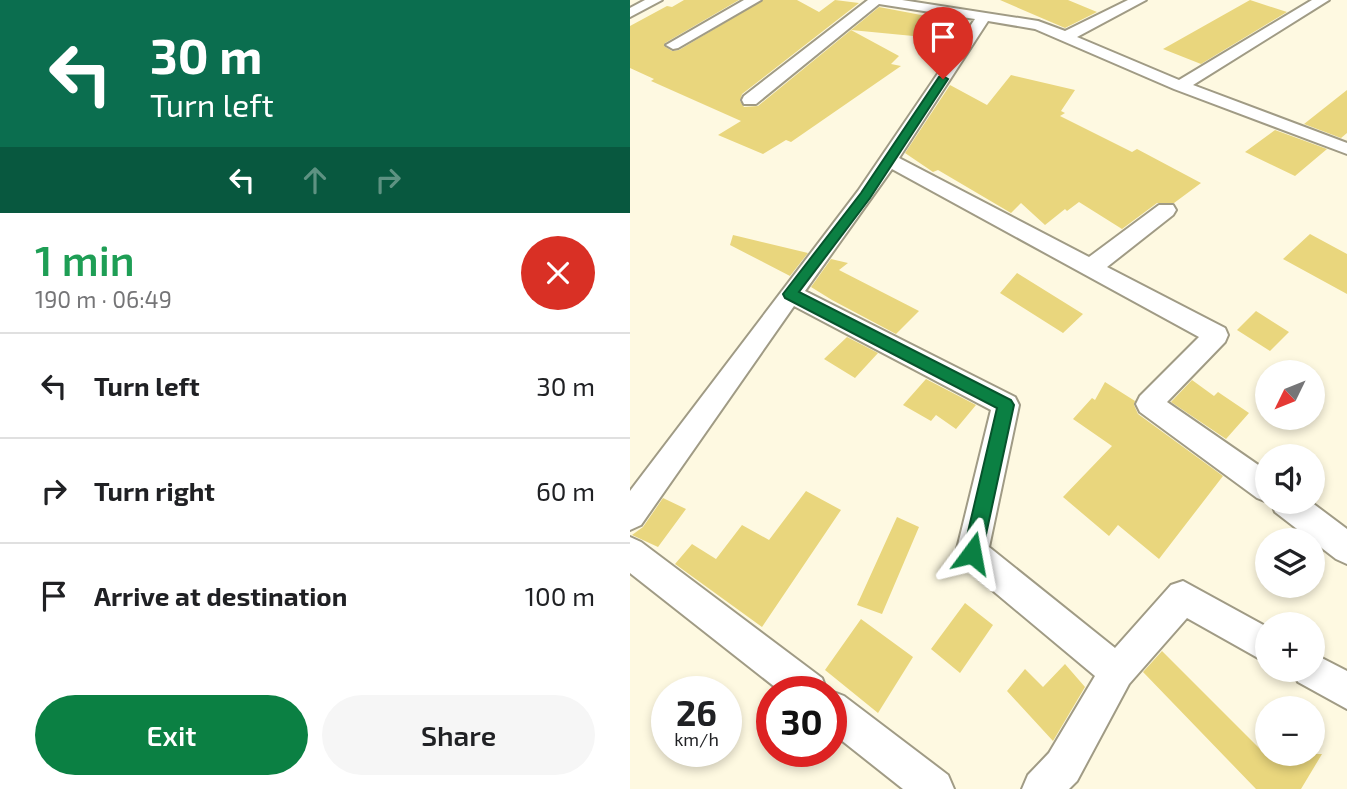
<!DOCTYPE html>
<meta charset="utf-8">
<style>
body{margin:0;font-family:"Exo 2",sans-serif;background:#f6f6f6;color:#202124;height:100vh;display:flex;flex-direction:column;font-size:26px;white-space:nowrap}
*{box-sizing:border-box;margin:0}
p{font-size:23px;color:#757577}
.icon{flex:none;width:38px;height:38px;fill:none;stroke:currentColor;stroke-width:2;stroke-linecap:round;stroke-linejoin:round}
.map{position:relative;flex:1;overflow:hidden}
.panel{display:flex;flex-direction:column;background:#fff;width:630px}
.panel>*{flex:none}
.guide{background:#0b6e4f;color:#fff;overflow:hidden}
.needle{width:46px;rotate:227deg}
.tools{position:absolute;left:625px;top:360px;display:grid;gap:14px}
.tools a{display:grid;place-items:center;width:70px;height:70px;border-radius:50%;background:#fff;box-shadow:0 4px 10px #0003;font-size:35px}
.speed{position:absolute;left:21px;top:676px;display:flex;gap:14px;font-size:35px;font-weight:700;text-align:center}
.speed>*{display:grid;place-content:center;width:91px;height:91px;border-radius:50%;background:#fff;box-shadow:0 4px 10px #0003;line-height:1}
.speed small{font-size:18px;font-weight:400}
.speed .limit{border:10px solid #d22;background:#fff;color:#111}
.pin{position:absolute;display:grid;place-items:center;width:60px;height:60px;color:#fff;margin:-72px -30px;border-radius:50% 50% 50% 0;rotate:-45deg;box-shadow:0 0 7px #0007}
.pin .icon{rotate:45deg}
.me{position:absolute;width:77px;margin:-38px;rotate:13deg;stroke-linejoin:round;filter:drop-shadow(0 0 5px #0008)}
.turn{display:flex;align-items:center;gap:24px;height:147px;padding:0 35px;font-size:32px}
.turn .icon{width:91px;height:91px;stroke-width:2.5}
.turn b{display:block;font-size:49px;line-height:60px}
.lanes{display:flex;align-items:center;height:66px;padding:0 35px;background:#0003;justify-content:center;gap:35px;direction:ltr}
.lanes .off{opacity:.35}
.round{display:grid;place-items:center;flex:none;width:74px;height:74px;border-radius:37px;background:#f6f6f6}
.summary{display:flex;align-items:center;justify-content:space-between;height:119px;padding:0 35px}
h1{font-size:42px;font-weight:600;line-height:52px;color:#1e9e55}
.button{display:flex;gap:14px;margin-top:auto;padding:14px 35px}
.button a{flex:1;height:80px;border-radius:42px;background:#0b8043;color:#fff;font-size:28px;font-weight:600;line-height:80px;text-align:center}
.button a+a{background:#f6f6f6;color:#202124}
ul{padding:0;list-style:none}
li{display:flex;align-items:center;gap:21px;height:105px;padding:0 35px;border-top:2px solid #e0e0e0}
li div{flex:1}
li b{display:block;font-size:26px}
li em{font-style:normal}
main{display:flex;flex:1;min-height:0}
.map>svg:first-child{display:block}
</style>
<main>
<section class="panel">
<div class="guide">
<div class="turn"><svg class="icon" aria-label="left" viewBox="0 0 24 24"><path d="M17 20v-9H6M10 6l-5 5 5 5"/></svg><div><b>30 m</b>Turn left</div></div>
<div class="lanes"><svg class="icon" aria-label="left" viewBox="0 0 24 24"><path d="M17 20v-9H6M10 6l-5 5 5 5"/></svg><svg class="icon off" aria-label="ahead" viewBox="0 0 24 24"><path d="M12 20V5M6 11l6-6 6 6"/></svg><svg class="icon off" aria-label="right" viewBox="0 0 24 24"><path d="M7 20v-9h11M14 6l5 5-5 5"/></svg></div>
</div>
<div class="summary"><div><h1>1 min</h1><p>190 m · 06:49</p></div><a class="round" style="background:#d93025;color:#fff"><svg class="icon" aria-label="close" viewBox="0 0 24 24"><path d="M6 6l12 12M18 6L6 18"/></svg></a></div>
<ul>
<li><svg class="icon" aria-label="left" viewBox="0 0 24 24"><path d="M17 20v-9H6M10 6l-5 5 5 5"/></svg><div><b>Turn left</b></div><em>30 m</em></li>
<li><svg class="icon" aria-label="right" viewBox="0 0 24 24"><path d="M7 20v-9h11M14 6l5 5-5 5"/></svg><div><b>Turn right</b></div><em>60 m</em></li>
<li><svg class="icon" aria-label="arrive" viewBox="0 0 24 24"><path d="M6 21V4h12l-3 4 3 4H6"/></svg><div><b>Arrive at destination</b></div><em>100 m</em></li>
</ul>
<div class="button"><a>Exit</a><a>Share</a></div>
</section>
<div class="map">
<svg width="717" height="789" viewBox="0 0 717 789">
<rect width="100%" height="100%" fill="#fef9e1"/>
<!-- building -->
<path fill="#e9d67d" d="M54,0H109L35,43L34,46L42,51L49,50L133,0H167L189,12L205,0L229,3L112,94L110,101L114,107L128,106L221,30L269,56L261,64L271,66L161,142L156,140L133,154L88,135L111,121L21,81L24,79L0,68V26L37,6L42,7Z
M370,0H438L467,12L435,28Z
M620,0L657,12L571,64L533,49Z
M249,7L307,18L304,38L221,30Z
M381,75L445,90L431,111L435,113L430,116L502,152L507,149L571,183L544,203H527L492,229L449,202L437,211L435,209L415,225L391,203L381,213L308,170L303,172L275,153L320,85L357,105Z
M717,90V133L711,138L674,124Z
M645,130L697,149L665,176L615,152Z
M680,234L717,254V294L653,259Z
M103,235L178,253L160,276L100,245Z
M201,259L218,263L209,270L289,311L266,334L202,300L181,287Z
M387,273L453,314L433,333L370,293Z
M626,311L659,332L640,351L607,330Z
M217,337L248,353L225,378L194,359Z
M296,379L346,405L326,429L306,415L301,421L273,405Z
M562,380L584,396L588,392L619,413L596,439L541,402Z
M475,382L505,401L504,405L508,414L593,476L529,559L488,525L479,536L433,497L482,446L443,419L462,398L465,400Z
M176,491L211,510L132,627L45,564L62,544L86,559L112,525L139,540Z
M33,498L56,509L28,547L2,535L13,527Z
M267,517L289,527L252,614L227,605Z
M335,603L363,625L330,673L301,649Z
M231,619L283,657L248,713L195,670Z
M532,651L635,754H692L671,789H626L513,672Z
M435,664L455,687L423,741L377,691L395,669L413,687Z"/>
<g fill="none" stroke-linecap="round" stroke-linejoin="round">
<defs>
<path id="minor" d="M15,0H32L0,17V8Z
M114,0H131L48,48L43,49L36,45Z
M238,0H272L408,21L435,31L498,0H516L447,37L549,80L682,0H699L563,85L717,143V154L544,89L405,29L358,21L269,158L459,257L529,205H543L546,210L543,215L477,267L595,328L598,335L595,342L537,402L637,471V502L627,498L510,412L506,404L510,396L569,337L262,169L175,291L385,397L389,405L359,547L485,648L541,585L553,581L637,627V663L557,618L499,684L447,781L439,789H392L398,775L419,753L465,676L331,564L326,553L361,410L164,306L11,525L0,530V491L228,191L345,19L249,4L126,104H114L112,100L114,96Z
M641,502H681L717,529V564L706,559L645,512Z
M0,537L11,542L192,678L197,691H150L0,573Z
M682,653L717,671V709L668,682L662,670H682Z
M200,691H201L214,696L318,775L324,789H273L201,732Z"/>
</defs>
<!-- minor casing -->
<use href="#minor" stroke="#a09b85" stroke-width="4"/>
<!-- minor -->
<use href="#minor" fill="#fff" fill-rule="evenodd"/>
</g>
<!-- route -->
<path fill="#0b8043" stroke="#07532c" stroke-width="2" d="M313,76L318,79L240,198L169,292L381,400L384,405L352,553L349,560L342,562L335,560L333,553L367,408L155,298L153,294L231,193L309,77Z"/>
</svg>
<div class="tools">
<a><svg class="needle" viewBox="-14 -14 28 28"><path d="M0-13l5 13h-10z" fill="#e53935"/><path d="M0 13l5-13h-10z" fill="#757577"/></svg></a>
<a><svg class="icon" aria-label="sound" viewBox="0 0 24 24"><path d="M4 9h4l5-4v14l-5-4H4zM17 9q2 3 0 6"/></svg></a>
<a><svg class="icon" aria-label="layers" viewBox="0 0 24 24"><path d="M12 4l9 5-9 5-9-5zM3 14l9 5 9-5"/></svg></a>
<a>+</a>
<a>−</a>
</div>
<div class="speed"><div>26<small>km/h</small></div><div class="limit">30</div></div>
<div class="pin" style="left:313px;top:79px;background:#d93025"><svg class="icon" aria-label="arrive" viewBox="0 0 24 24"><path d="M6 21V4h12l-3 4 3 4H6"/></svg></div>
<svg class="me" style="left:342px;top:553px" viewBox="-20 -20 40 40"><path d="M0-17L14 15 0 8-14 15z" fill="#0b8043" stroke="#fff" stroke-width="4"/></svg>
</div>
</main>
